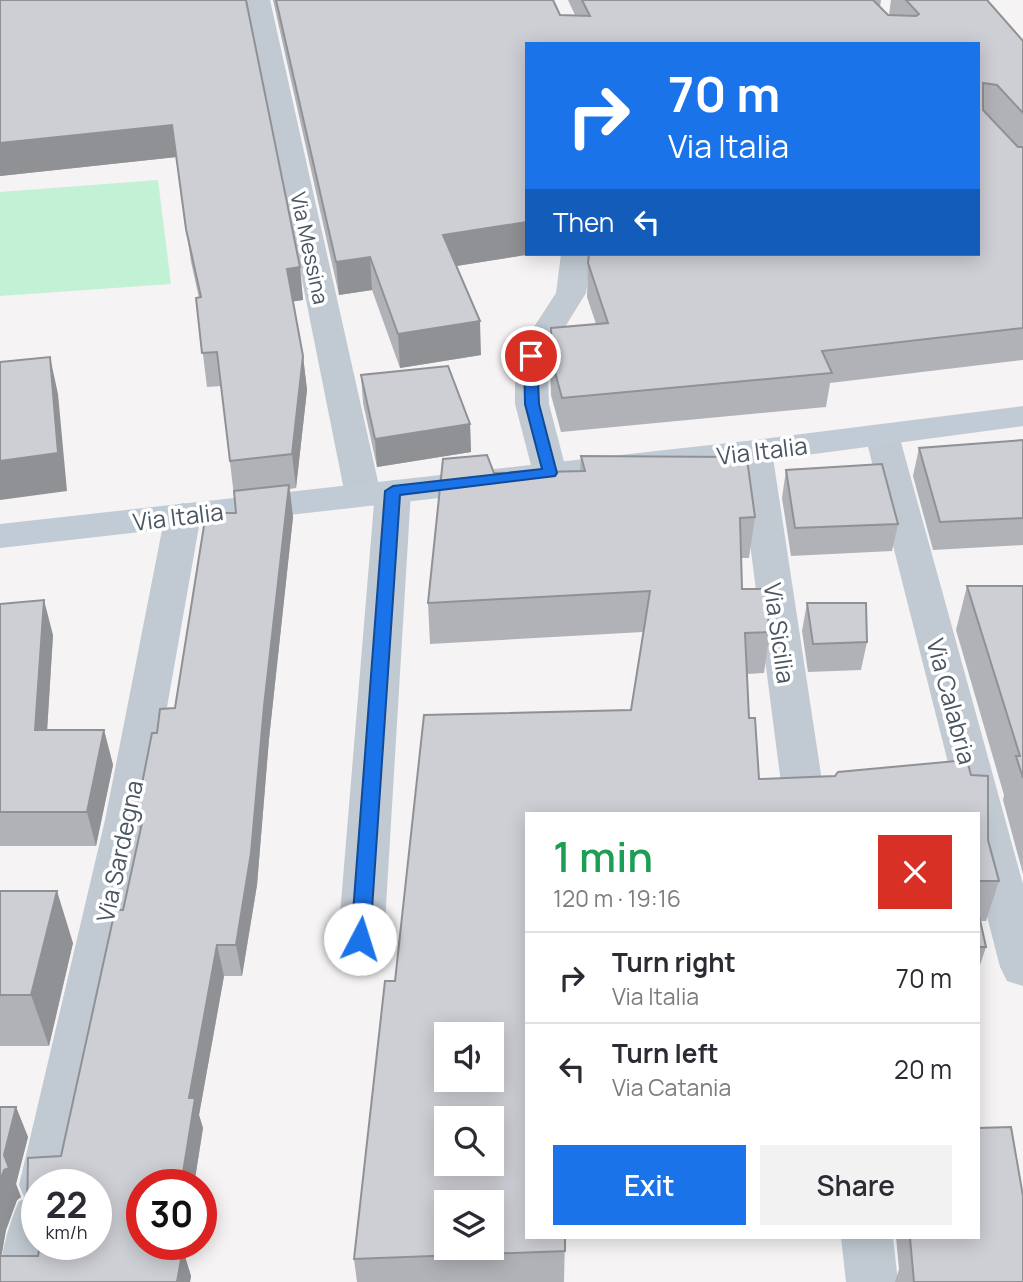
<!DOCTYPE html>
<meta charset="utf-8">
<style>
body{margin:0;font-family:Manrope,sans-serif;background:#f2f2f3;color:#2b2b33;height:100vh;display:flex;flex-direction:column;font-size:26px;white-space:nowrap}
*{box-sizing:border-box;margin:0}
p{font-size:23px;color:#7c7c81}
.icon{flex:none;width:38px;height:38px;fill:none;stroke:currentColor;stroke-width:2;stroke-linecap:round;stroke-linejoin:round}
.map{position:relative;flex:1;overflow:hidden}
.panel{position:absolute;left:525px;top:812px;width:455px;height:427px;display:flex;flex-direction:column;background:#fff;border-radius:0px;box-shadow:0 4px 18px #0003}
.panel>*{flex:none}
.hud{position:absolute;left:525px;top:42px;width:455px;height:214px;border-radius:0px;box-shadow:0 4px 18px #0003;background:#1a73e8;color:#fff;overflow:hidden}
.buttons{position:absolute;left:434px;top:1022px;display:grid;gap:14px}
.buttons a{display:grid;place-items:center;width:70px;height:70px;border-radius:0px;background:#fff;box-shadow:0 4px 18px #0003;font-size:35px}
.speed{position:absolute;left:21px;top:1169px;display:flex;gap:14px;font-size:35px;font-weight:700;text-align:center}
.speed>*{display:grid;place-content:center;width:91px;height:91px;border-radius:50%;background:#fff;box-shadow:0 4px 18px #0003;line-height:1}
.speed small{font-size:18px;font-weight:400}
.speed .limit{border:10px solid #d22;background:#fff;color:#111}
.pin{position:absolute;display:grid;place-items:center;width:60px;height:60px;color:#fff;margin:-30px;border:4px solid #fff;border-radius:50%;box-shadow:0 2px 7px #0007}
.me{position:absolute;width:77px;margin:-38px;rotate:5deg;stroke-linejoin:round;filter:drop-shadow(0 0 5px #0008)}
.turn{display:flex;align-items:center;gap:24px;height:147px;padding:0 28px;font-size:32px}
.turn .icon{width:91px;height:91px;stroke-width:2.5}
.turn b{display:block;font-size:49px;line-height:60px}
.then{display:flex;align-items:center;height:66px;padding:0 28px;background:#0003;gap:14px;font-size:26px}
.round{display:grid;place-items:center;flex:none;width:74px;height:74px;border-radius:0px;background:#f2f2f3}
.summary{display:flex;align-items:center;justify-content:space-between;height:119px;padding:0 28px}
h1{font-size:42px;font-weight:600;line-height:52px;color:#1e9e55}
.action{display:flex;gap:14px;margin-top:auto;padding:14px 28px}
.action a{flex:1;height:80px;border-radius:0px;background:#1a73e8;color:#fff;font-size:28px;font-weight:600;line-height:80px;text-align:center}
.action a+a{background:#f2f2f3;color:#2b2b33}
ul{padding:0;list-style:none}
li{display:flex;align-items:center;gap:21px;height:91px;padding:0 28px;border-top:2px solid #e1e1e2}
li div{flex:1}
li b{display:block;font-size:26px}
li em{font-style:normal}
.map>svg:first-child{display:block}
</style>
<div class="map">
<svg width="1023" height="1282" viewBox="0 0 1023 1282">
<rect width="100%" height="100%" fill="#f5f3f3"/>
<!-- green -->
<path fill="#c3f1d5" d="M158,180L171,284L0,296V192Z"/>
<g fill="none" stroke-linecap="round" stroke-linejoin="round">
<!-- street -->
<path fill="#c1cad2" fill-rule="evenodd" d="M246,0H270L379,486L393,480L405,483L411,491L384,939L377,952L361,958L345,952L338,939L374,503L363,506L351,503L345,495Z
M561,254H591L586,293L547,356L549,404L567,473L562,481L550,484L538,481L533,473L515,404V356L556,293Z
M882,424L894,428L899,435L1023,884V986L1007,981L1000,967L978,881V814H961L865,435L870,428Z
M755,440L767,443L772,451L827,814H785L738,451L743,443Z
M183,503L196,507L201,515L147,820L69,1185H37V1244H57L48,1282H0C0,1254 8,1226 19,1201L25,1199L19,1185L105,820L165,515L170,507Z
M841,1237H893L898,1282H846Z"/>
<!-- secondary -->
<path fill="#c1cbd6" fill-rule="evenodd" d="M1023,406V426L755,462L0,548V524L755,440Z"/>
</g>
<!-- wall -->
<path fill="#b0b2b7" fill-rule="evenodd" d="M0,0H246L300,267L303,300L293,301L303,356L307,390L296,488L290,489L293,517L269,739L257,885L242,976H224L199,1115L203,1128L194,1185H142V1244H184L183,1250L191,1276L190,1282H0V1107H16L28,1137L16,1184L21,1197L17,1200L6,1230L1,1256H38L40,1244H96V1185H37V1235L27,1212L28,1158L61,1156L115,910H123L140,831L136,814L152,733H157L160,709L175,708L206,513H236L221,386L207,387L196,298H199L191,262L176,157L0,176Z
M273,0H553L560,15H575L568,0H881L880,7L889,15L891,0H987L1023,41V360L830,383L826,407L561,432L551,395L550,362L551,328L596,324L587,297L588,263L978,254L527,44V254H532L456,266L481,355L400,368L372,290L339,295Z
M361,375L470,424L471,452L377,467L363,403Z
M1023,440V545L933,550L913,476L919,448Z
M487,455L494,473L580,471L581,456L736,457V460L747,459L755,517L749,558H741L742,589H764L770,632L764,673L747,674L749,718H755L759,779L835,776L838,772L967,760L971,775L988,776V840L999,881L986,921H980L986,947L978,971V814H527V1237H565L564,1282H357L354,1259L385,981H395L424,715L631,710L643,632L430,644L428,603L443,459ZM446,1034H492V1080H446ZM446,1118H492V1164H446ZM446,1202H492V1248H446Z
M786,470L898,524L892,551L791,556L782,498Z
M967,586H1023V874L1003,800L1004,795L956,630Z
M807,603L867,642L861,670L808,672L802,631Z
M0,604L53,635L47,730H104L113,765L96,846H0Z
M0,891L73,943L49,1046H0Z
M896,1237H978L1023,1282H895L899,1269Z"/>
<!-- shaded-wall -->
<path fill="#909195" d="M172,125L177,157L0,176V143Z
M527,222V254H532L444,268L443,235Z
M370,257L372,290L339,295L336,262Z
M300,267L303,300L290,302L287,269Z
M480,321L481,355L400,368L398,334Z
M303,356L307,390L296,488L292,454Z
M50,357L58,394L67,491L0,500V461Z
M470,424L471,452L377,467L375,439Z
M289,485L293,517L269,739L257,885L242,976L236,945Z
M44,600L53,635L45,765L35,730Z
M104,730L113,765L96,846L87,812Z
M57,891L73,943L49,1046L31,995Z
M217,945L224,976L199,1115L203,1128L194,1185H181L189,1098Z
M16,1107L28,1137L16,1184L21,1197L17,1200L6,1230L0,1265V1181L4,1155Z
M171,1244H184L183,1250L191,1276L190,1282H177L171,1248Z"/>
<!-- building -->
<path fill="#cdcfd5" stroke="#909195" stroke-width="2" fill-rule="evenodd" d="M0,0H246L300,267L287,269L303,356L292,454L230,461L217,352L202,353L196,298L201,297L186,229L172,125L0,143Z
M276,0H553L560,15L590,16L582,0H873L888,15L916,16L919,14L906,0H987L1023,41V113L997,85L983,83V110L1018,147H1023V328L822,351L832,373L562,398L552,361L551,328L608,323L588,263L589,254H978V44H527V222L443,235L480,321L398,334L370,257L336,262Z
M50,357L58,453L0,461V362Z
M448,366L470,424L375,439L361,375Z
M1023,440V518L940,522L919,448Z
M487,455L494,473L585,471L581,456L736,457V460L747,459L755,517L740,518L742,589H764L770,632L745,633L749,718H755L759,779L835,776L838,772L967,760L971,775L988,776V840L999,881H978V814H527V1237H565V1251L354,1259L385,981H395L424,715L631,710L650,591L428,603L443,459ZM446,1034H492V1080H446ZM446,1118H492V1164H446ZM446,1202H492V1248H446Z
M882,464L898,524L795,528L786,470Z
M289,485L264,706L251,853L236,945H217L189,1098H195L181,1185H142V1244H171V1248H183L177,1282H0V1256H38L40,1244H96V1185H37V1212H27L28,1158L61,1156L115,910H123L144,814H136L152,733H157L160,709L175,708L206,513H236L234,491Z
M967,586H1023V778L1016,756H1020Z
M44,600L35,730H104L87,812H0V604Z
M807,603H866L867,642L813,644Z
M0,891H57L31,995H0Z
M978,911L986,947H978Z
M0,1107H16L4,1155L9,1168L4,1170L0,1181Z
M1011,1127L1023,1196V1282H914L910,1238L978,1237V1128Z"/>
<!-- route -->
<path fill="#1a73e8" stroke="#114b97" stroke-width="2" d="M531,352L537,356L539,404L557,473L555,476L400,495L370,939L367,945L360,947L354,945L351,939L385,491L393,486L542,469L525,404L524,356Z"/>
<g text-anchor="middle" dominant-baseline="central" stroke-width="7" stroke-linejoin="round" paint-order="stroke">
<!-- far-street labels -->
<g font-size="21" fill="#4a5661" stroke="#fff">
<text transform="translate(310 248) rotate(78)">Via Messina</text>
</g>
<!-- street labels -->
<g font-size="24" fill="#4a5661" stroke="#fff">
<text transform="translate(762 450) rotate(-7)">Via Italia</text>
<text transform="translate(178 516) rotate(-7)">Via Italia</text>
<text transform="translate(780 633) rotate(82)">Via Sicilia</text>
<text transform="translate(952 701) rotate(75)">Via Calabria</text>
<text transform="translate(119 851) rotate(-78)">Via Sardegna</text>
</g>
</g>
</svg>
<div class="buttons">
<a><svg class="icon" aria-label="sound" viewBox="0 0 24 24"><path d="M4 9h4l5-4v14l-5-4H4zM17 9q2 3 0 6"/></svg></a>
<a><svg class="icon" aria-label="search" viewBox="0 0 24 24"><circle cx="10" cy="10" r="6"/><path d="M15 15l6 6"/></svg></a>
<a><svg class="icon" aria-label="layers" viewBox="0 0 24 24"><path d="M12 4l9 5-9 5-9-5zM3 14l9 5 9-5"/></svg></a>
</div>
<div class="speed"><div>22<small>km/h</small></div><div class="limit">30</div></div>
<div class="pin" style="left:531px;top:356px;background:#d93025"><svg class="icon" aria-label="arrive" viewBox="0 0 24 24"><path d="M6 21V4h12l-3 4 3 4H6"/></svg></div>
<svg class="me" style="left:360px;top:939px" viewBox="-20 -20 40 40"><circle r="19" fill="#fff"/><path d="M0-13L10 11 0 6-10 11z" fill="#1a73e8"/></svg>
<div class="hud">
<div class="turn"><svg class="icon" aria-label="right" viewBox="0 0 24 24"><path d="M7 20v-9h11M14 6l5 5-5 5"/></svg><div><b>70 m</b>Via Italia</div></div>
<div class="then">Then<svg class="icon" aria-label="left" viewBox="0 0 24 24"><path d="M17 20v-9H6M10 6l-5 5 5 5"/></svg></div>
</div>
<section class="panel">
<div class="summary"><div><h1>1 min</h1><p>120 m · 19:16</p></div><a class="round" style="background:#d93025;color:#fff"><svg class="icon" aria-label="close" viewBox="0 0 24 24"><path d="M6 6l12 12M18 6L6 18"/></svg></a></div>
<ul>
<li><svg class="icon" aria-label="right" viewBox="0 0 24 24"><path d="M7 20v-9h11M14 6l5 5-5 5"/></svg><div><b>Turn right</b><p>Via Italia</p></div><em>70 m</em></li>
<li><svg class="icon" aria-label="left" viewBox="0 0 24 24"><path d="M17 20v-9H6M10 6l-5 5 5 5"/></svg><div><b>Turn left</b><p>Via Catania</p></div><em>20 m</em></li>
</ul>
<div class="action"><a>Exit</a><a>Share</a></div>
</section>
</div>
